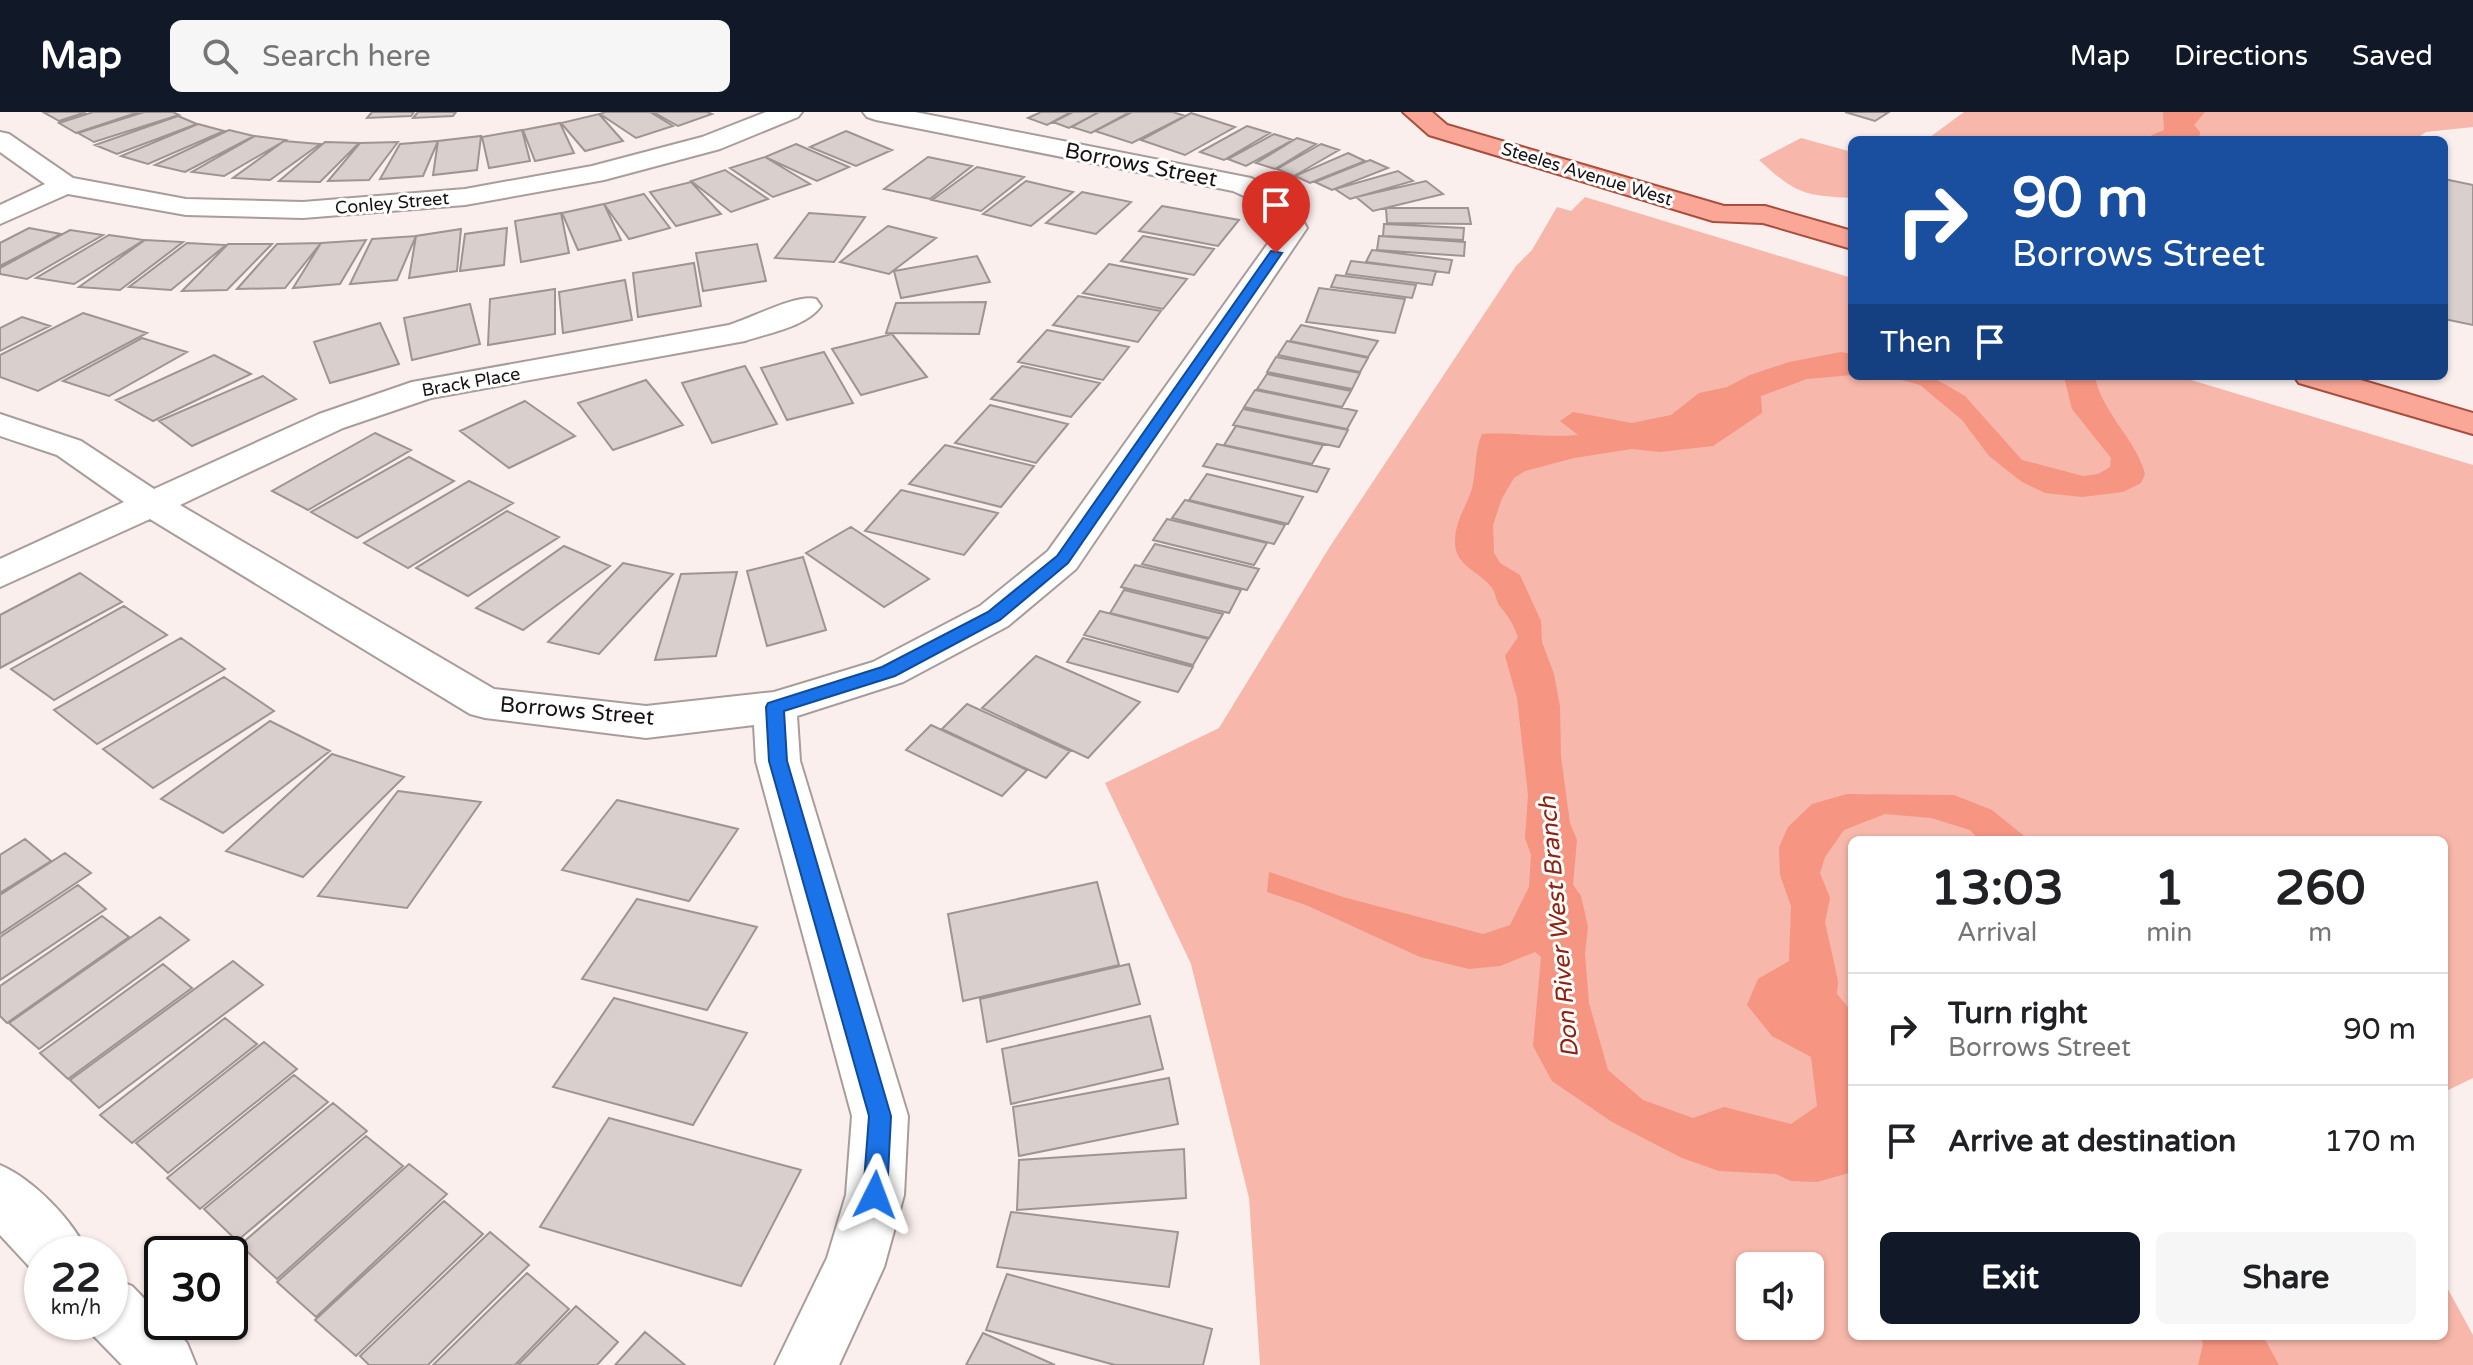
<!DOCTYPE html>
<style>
body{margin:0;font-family:"Varela Round",sans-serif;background:#f6f6f6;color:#202124;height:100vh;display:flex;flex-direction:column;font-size:30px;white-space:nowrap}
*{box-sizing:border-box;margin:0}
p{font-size:26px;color:#757577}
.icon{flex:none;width:44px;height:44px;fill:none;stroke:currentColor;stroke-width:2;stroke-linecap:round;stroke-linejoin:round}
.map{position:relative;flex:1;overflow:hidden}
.drawer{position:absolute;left:1848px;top:724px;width:600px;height:504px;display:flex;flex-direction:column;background:#fff;border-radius:12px;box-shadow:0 2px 6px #0004}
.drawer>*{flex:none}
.hud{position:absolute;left:1848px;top:24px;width:600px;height:244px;border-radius:12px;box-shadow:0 2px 6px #0004;background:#1a4fa0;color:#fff;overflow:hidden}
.tools{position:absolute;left:1736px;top:1140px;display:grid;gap:16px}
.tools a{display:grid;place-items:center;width:88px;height:88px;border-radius:12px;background:#fff;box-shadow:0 2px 6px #0004;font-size:40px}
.speed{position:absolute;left:24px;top:1124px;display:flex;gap:16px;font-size:40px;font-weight:700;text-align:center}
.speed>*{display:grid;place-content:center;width:104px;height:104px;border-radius:50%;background:#fff;box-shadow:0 2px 6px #0004;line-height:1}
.speed small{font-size:20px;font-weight:400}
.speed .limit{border:4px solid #111;border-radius:12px;background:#fff;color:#111}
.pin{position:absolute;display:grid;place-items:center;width:68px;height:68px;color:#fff;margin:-82px -34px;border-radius:50% 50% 50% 0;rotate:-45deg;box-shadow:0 0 8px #0007}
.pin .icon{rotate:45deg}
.me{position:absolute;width:88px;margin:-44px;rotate:3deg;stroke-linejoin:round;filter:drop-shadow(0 0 6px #0008)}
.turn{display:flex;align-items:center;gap:28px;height:168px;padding:0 32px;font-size:36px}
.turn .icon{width:104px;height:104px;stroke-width:2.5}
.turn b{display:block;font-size:56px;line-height:68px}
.then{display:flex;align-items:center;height:76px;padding:0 32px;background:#0003;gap:16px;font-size:30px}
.eta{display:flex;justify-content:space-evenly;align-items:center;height:136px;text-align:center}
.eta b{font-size:48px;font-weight:700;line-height:56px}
.cta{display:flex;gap:16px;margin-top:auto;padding:16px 32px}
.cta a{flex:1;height:92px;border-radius:12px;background:#111827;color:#fff;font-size:32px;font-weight:700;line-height:92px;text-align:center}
.cta a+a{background:#f6f6f6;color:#202124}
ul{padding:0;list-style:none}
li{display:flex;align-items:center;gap:24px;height:112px;padding:0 32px;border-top:2px solid #e0e0e0}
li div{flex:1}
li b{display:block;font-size:30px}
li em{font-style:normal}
header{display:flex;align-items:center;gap:48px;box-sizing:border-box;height:112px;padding:0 40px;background:#111827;color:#fff}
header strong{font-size:38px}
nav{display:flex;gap:44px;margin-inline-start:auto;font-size:28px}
.search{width:560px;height:72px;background:#f6f6f6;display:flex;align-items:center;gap:20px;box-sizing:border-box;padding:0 28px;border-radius:12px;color:#757577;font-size:30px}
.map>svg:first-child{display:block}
</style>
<header>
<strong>Map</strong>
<div class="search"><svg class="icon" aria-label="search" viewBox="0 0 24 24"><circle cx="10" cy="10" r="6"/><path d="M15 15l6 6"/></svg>Search here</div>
<nav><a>Map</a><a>Directions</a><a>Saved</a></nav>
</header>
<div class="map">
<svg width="2473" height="1253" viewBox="0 0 2473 1253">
<rect width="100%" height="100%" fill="#faefed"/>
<!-- green -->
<path fill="#f7b7aa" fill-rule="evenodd" d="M1964,0H2473V15L2426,20L2414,28H1926Z
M1801,26L1852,40V86C1803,84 1795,81 1759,48Z
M1585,85L1852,166V264H2178L2473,353V966L2444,980V728H1852V1224H2444V1170L2473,1223V1253H1260L1249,1086L1191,852L1105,671L1219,616L1329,436L1516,154L1532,138L1557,95L1571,99ZM1750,1154H1810V1214H1750Z"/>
<!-- water -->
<path fill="#f59582" d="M2163,0H2205L2194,13L2200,20L2199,28H2149L2152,23L2164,18Z
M1841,240L1852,242V263L1807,267L1761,284L1762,301L1713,334L1660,340L1632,337L1574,346L1525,359L1514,366L1502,386L1493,413L1494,441L1500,451L1520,463L1541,509L1542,530L1554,562L1560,595L1561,645L1570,711L1577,728L1573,773L1581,784L1588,815L1585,842L1589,891L1608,958L1643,988L1693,1006L1724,995L1791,1012L1817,994L1811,945L1772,924L1747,893L1758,867L1789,849L1791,794L1780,763L1779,735L1788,715L1812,692L1847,682L1954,683L1992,698L2029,728H1979L1970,718L1931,706L1885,702L1844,718L1825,745L1820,761L1830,786L1825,810L1838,869L1837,882L1852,900V1060L1817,1070L1791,1069L1776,1062L1719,1059L1682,1046L1612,1010L1552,969L1533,934L1541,845L1535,840L1500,854L1469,857L1420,845L1306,793L1267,780L1269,760L1343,785L1483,822L1510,813L1529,775L1531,743L1525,726L1528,683L1517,586L1505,544L1518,525C1512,510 1509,505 1499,493C1496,489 1496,481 1492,476C1480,459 1455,455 1455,430C1455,409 1466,395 1472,377C1476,360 1475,336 1482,322C1515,320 1546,326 1578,323L1560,309L1573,300L1632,311L1671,303L1699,281L1727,275L1750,263L1789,250Z
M1887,264H1930L1948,274L1965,284L2022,348L2083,364L2098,362L2110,355L2111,346L2072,297L2064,265L2095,264C2101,300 2136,327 2145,362L2141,371L2123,380L2082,385L2045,381L2022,370L1989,344L1962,308L1920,273Z
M2200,1224H2263L2279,1253H2198L2203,1232Z"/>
<!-- building -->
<path fill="#d9cfcd" stroke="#9e9492" stroke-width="2" d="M43,0H86L59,9Z
M93,0H139L76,21L59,11Z
M144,0H173L179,3L94,30L78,21Z
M372,0H414L411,4L367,6Z
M418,0H456L453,4L413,6Z
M605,0H650L673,14L636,26L600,2Z
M653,0H707L712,2L678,14Z
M1041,0H1071L1047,13L1028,6Z
M1073,0H1099L1069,16L1053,10Z
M1099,0H1130L1091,21L1072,15Z
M1132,0H1173L1185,4L1132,31L1095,19Z
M1845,0H1889L1875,9Z
M1191,1L1235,15L1185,43L1141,28Z
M599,2L623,29L585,39L561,11Z
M178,4L197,12L117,42L95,33Z
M560,11L574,41L535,49L523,18Z
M198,12L224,19L148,52L121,44Z
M1247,14L1270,21L1224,48L1200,40Z
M229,18L254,24L185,60L155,53Z
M522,18L530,49L489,56L482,25Z
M846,19L892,38L856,54L810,35Z
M1274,22L1293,28L1246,54L1228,47Z
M255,24L286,28L224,64L192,60Z
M481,24L477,58L433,63L438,29Z
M1297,26L1316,32L1275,57L1256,51Z
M284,29L320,32L270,68L233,66Z
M438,29L423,64L380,67L400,32Z
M325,30L359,31L320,70L279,69Z
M398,30L369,68L328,69L360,31Z
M796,32L849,55L817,69L765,45Z
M1321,32L1339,38L1294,64L1277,57Z
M1348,41L1365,49L1310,71L1295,64Z
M765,45L810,72L773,85L730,56Z
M928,45L972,54L930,87L884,77Z
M1370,48L1388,56L1332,78L1315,70Z
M977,55L1024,65L981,99L932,88Z
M725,58L768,87L731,100L691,69Z
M1398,59L1413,69L1350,87L1335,77Z
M2444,67L2473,73V213L2444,207Z
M1026,69L1073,80L1031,114L983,102Z
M1426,69L1443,82L1373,99L1356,85Z
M691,70L721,102L676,114L650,80Z
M1082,80L1131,90L1096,122L1046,111Z
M644,82L670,116L629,127L604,92Z
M604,92L621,128L578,138L562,101Z
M1162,94L1239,108L1218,134L1139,119Z
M1386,96H1468L1471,112L1387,111Z
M561,101L569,141L521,150L515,109Z
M809,101L865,105L834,150L775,146Z
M1384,112L1464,116L1463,128L1383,124Z
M888,114L936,126L889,162L840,150Z
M29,116L61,122L0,154V131Z
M507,116L504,153L460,159L465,122Z
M461,117L457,159L409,166L416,124Z
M70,118L103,123L27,167L0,162V156Z
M109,123L144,128L74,172L36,166Z
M416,124L397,168L350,172L372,127Z
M1143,124L1214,137L1194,163L1121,149Z
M1379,124L1465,130L1464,144L1377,138Z
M145,128L183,130L120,178L79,175Z
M366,128L340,172L293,176L321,131Z
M187,131L226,133L171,178L129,175Z
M321,131L285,176L237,177L277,132Z
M228,132H272L227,178L182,179Z
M757,132L766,169L703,179L696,141Z
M1372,138L1452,148L1449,161L1366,150Z
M977,144L990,170L901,186L894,159Z
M1351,149L1436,159L1432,173L1346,162Z
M694,151L701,194L638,205L633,161Z
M1109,152L1187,167L1163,197L1083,181Z
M1336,163L1416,173L1412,186L1331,175Z
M625,168L632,208L563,221L559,180Z
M1319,176L1405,187L1395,221L1306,210Z
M555,177V222L488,233L490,187Z
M1078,184L1161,199L1138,230L1053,213Z
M986,190L979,222L886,221L896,191Z
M470,192L480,232L412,248L404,206Z
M83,201L147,221L38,279L0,265V243Z
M22,205L50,214L0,239V216Z
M380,211L399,252L330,271L314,230Z
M1301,213L1378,229L1368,245L1290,229Z
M1047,218L1129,235L1103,268L1018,250Z
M892,222L927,265L861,283L832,237Z
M142,226L187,240L109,284L63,269Z
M1287,229L1368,246L1360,260L1278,243Z
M824,240L853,291L787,308L761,256Z
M214,243L251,262L153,309L116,288Z
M1276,245L1360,261L1352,277L1267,260Z
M745,254L777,312L712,331L682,271Z
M1022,254L1100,271L1071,305L991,287Z
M1267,262L1351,279L1342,295L1257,277Z
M263,264L296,287L192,334L159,309Z
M646,268L683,313L613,338L578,291Z
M1255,278L1357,299L1347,317L1244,295Z
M525,289L575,324L509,356L460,319Z
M990,293L1068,312L1036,351L955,331Z
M1243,297L1348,318L1339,335L1233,313Z
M1236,314L1323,333L1312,352L1224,333Z
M375,321L411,338L308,398L272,379Z
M1217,332L1329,357L1317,380L1203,354Z
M945,333L1034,354L1001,395L909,372Z
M409,345L454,369L357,426L311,400Z
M1207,362L1303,385L1288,412L1189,388Z
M469,369L513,391L408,456L364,431Z
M901,378L998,401L964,443L865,419Z
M1185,388L1285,413L1274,432L1172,406Z
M507,399L559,425L468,484L416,456Z
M1167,407L1267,431L1254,453L1153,428Z
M851,415L929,467L884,495L806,441Z
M1155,432L1259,457L1247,478L1142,452Z
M564,434L610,454L523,518L476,496Z
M803,445L826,518L767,534L747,459Z
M623,451L673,462L599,542L548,530Z
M1135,453L1241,478L1229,501L1121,475Z
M737,460L716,544L655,548L681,462Z
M80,461L122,490L0,556V503Z
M1124,478L1223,502L1209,526L1110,501Z
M124,494L167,523L54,588L11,557Z
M1100,499L1208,527L1193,553L1084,523Z
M181,526L225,557L97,632L54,598Z
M1083,526L1193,555L1178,580L1067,550Z
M1036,544L1140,590L1088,646L982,596Z
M224,565L274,599L153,676L103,637Z
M967,592L1070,639L1046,666L942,617Z
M270,609L330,639L223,721L161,687Z
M931,613L1027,658L1002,684L906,638Z
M332,642L404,665L303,765L226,739Z
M398,679L481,690L407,796L318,784Z
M617,688L738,717L689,789L562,758Z
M25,727L51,749L0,781V743Z
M65,741L91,761L0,822V783Z
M1097,770L1119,853L963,889L948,802Z
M78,773L106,797L0,868V825Z
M637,787L757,815L707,898L582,867Z
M102,804L129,825L7,911L0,904V874Z
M160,805L189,828L39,937L9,911Z
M233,849L263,873L99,996L70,968Z
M163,852L192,876L68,967L40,941Z
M1129,852L1140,892L987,930L980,887Z
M614,886L747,921L693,1013L553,975Z
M1150,904L1163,957L1011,992L1002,937Z
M225,906L257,932L132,1031L100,1003Z
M264,930L297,957L168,1061L136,1031Z
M294,963L328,990L200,1097L167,1066Z
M1169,966L1178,1012L1019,1044L1013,995Z
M333,991L367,1019L237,1129L204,1097Z
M609,1006L801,1058L741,1174L540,1115Z
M366,1024L403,1054L277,1167L240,1133Z
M1184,1037L1186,1086L1017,1098L1019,1048Z
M409,1052L447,1082L316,1205L277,1170Z
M444,1089L483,1122L356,1244L315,1208Z
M1011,1100L1178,1120L1169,1175L997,1155Z
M490,1120L529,1153L428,1253H369L360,1244Z
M527,1161L569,1197L515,1253H433Z
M1007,1162L1212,1217L1203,1253H1115L986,1218Z
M576,1194L618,1230L597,1253H518Z
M645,1220L685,1253H615Z
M983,1221L1055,1253H966Z"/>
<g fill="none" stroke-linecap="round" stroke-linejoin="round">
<defs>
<path id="minor" d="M766,0H802L798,5L720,37L604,68L465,93L303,106L186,103L68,82L0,112V93L45,72L0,40V20L9,22L73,66L186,87L303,90L465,77L592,54L702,25Z
M863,0H915L1251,66L1289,84L1307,116L1076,457L1008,514L903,570L797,604L800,649L908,1004L904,1083L884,1155L839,1253H775L827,1146L846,1083L852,1004L756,649L754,613L646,626L485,606L470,602L150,407L0,475V447L124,390L57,343L0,324V302L81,329L154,377L319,302L412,270L729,213C752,206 796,182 816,187L821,194C806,215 768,221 745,229L431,286L343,316L180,393L494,577L646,594L774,580L873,550L980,494L1048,439L1279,116L1268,95L1233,79L876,8L867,5Z
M0,1053C33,1067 74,1109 88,1142H42V1165L37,1163L0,1123Z
M110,1165L132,1174L162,1205V1210H167L187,1231L196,1253H122L88,1218L85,1210H110Z"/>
<path id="major" d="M1403,0H1432L1447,13L1724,94H1765L1852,119V137L1763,111L1713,109L1429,23Z
M2294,264H2347L2473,301V322L2299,271Z"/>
</defs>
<!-- minor casing -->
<use href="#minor" stroke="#a79d9b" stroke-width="4"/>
<!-- major casing -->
<use href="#major" stroke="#a94d3c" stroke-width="4"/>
<!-- minor -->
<use href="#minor" fill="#fff" fill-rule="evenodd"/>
<!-- major -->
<use href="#major" fill="#faa798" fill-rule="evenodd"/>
</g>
<!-- route -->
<path fill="#1a73e8" stroke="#114b97" stroke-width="2" d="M1271,139L1282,141L1068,451L1000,508L895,564L784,599L787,649L891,1004L887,1083L883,1091L875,1095L867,1091L863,1083L869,1004L769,649L766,595L768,591L882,555L988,500L1057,444Z"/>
<g text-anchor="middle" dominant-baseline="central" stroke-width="6" stroke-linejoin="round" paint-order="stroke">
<!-- far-street labels -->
<g font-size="18" fill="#171312" stroke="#fff">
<text transform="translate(1587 62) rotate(17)">Steeles Avenue West</text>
<text transform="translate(392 91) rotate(-5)">Conley Street</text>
<text transform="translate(471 270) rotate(-10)">Brack Place</text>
</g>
<!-- street labels -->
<g font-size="22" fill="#171312" stroke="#fff">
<text transform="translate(1141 53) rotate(11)">Borrows Street</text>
<text transform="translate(577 599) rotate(5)">Borrows Street</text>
</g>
<!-- water labels -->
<g font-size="24" font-style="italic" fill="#91220f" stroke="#fff">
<text transform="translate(1559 815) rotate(-95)">Don River West Branch</text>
</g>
</g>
</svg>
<div class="tools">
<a><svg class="icon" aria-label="sound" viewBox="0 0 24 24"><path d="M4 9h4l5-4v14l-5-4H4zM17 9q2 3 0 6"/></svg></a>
</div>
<div class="speed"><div>22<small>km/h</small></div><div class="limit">30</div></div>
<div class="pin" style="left:1276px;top:141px;background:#d93025"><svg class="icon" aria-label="arrive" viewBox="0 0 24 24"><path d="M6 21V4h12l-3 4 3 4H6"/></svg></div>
<svg class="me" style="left:875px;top:1083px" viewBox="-20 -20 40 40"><path d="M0-17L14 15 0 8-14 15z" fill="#1a73e8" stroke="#fff" stroke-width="4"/></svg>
<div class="hud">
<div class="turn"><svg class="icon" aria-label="right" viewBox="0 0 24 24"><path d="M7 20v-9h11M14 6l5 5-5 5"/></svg><div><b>90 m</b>Borrows Street</div></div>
<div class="then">Then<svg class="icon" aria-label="arrive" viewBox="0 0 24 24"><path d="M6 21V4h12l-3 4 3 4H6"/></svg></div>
</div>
<section class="drawer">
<div class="eta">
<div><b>13:03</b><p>Arrival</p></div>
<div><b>1</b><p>min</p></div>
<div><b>260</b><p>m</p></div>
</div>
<ul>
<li><svg class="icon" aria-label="right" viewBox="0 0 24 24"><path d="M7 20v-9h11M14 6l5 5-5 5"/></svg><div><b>Turn right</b><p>Borrows Street</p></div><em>90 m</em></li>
<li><svg class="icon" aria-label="arrive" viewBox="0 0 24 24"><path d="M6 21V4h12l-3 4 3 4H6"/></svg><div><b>Arrive at destination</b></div><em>170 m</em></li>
</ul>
<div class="cta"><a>Exit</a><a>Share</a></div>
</section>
</div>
